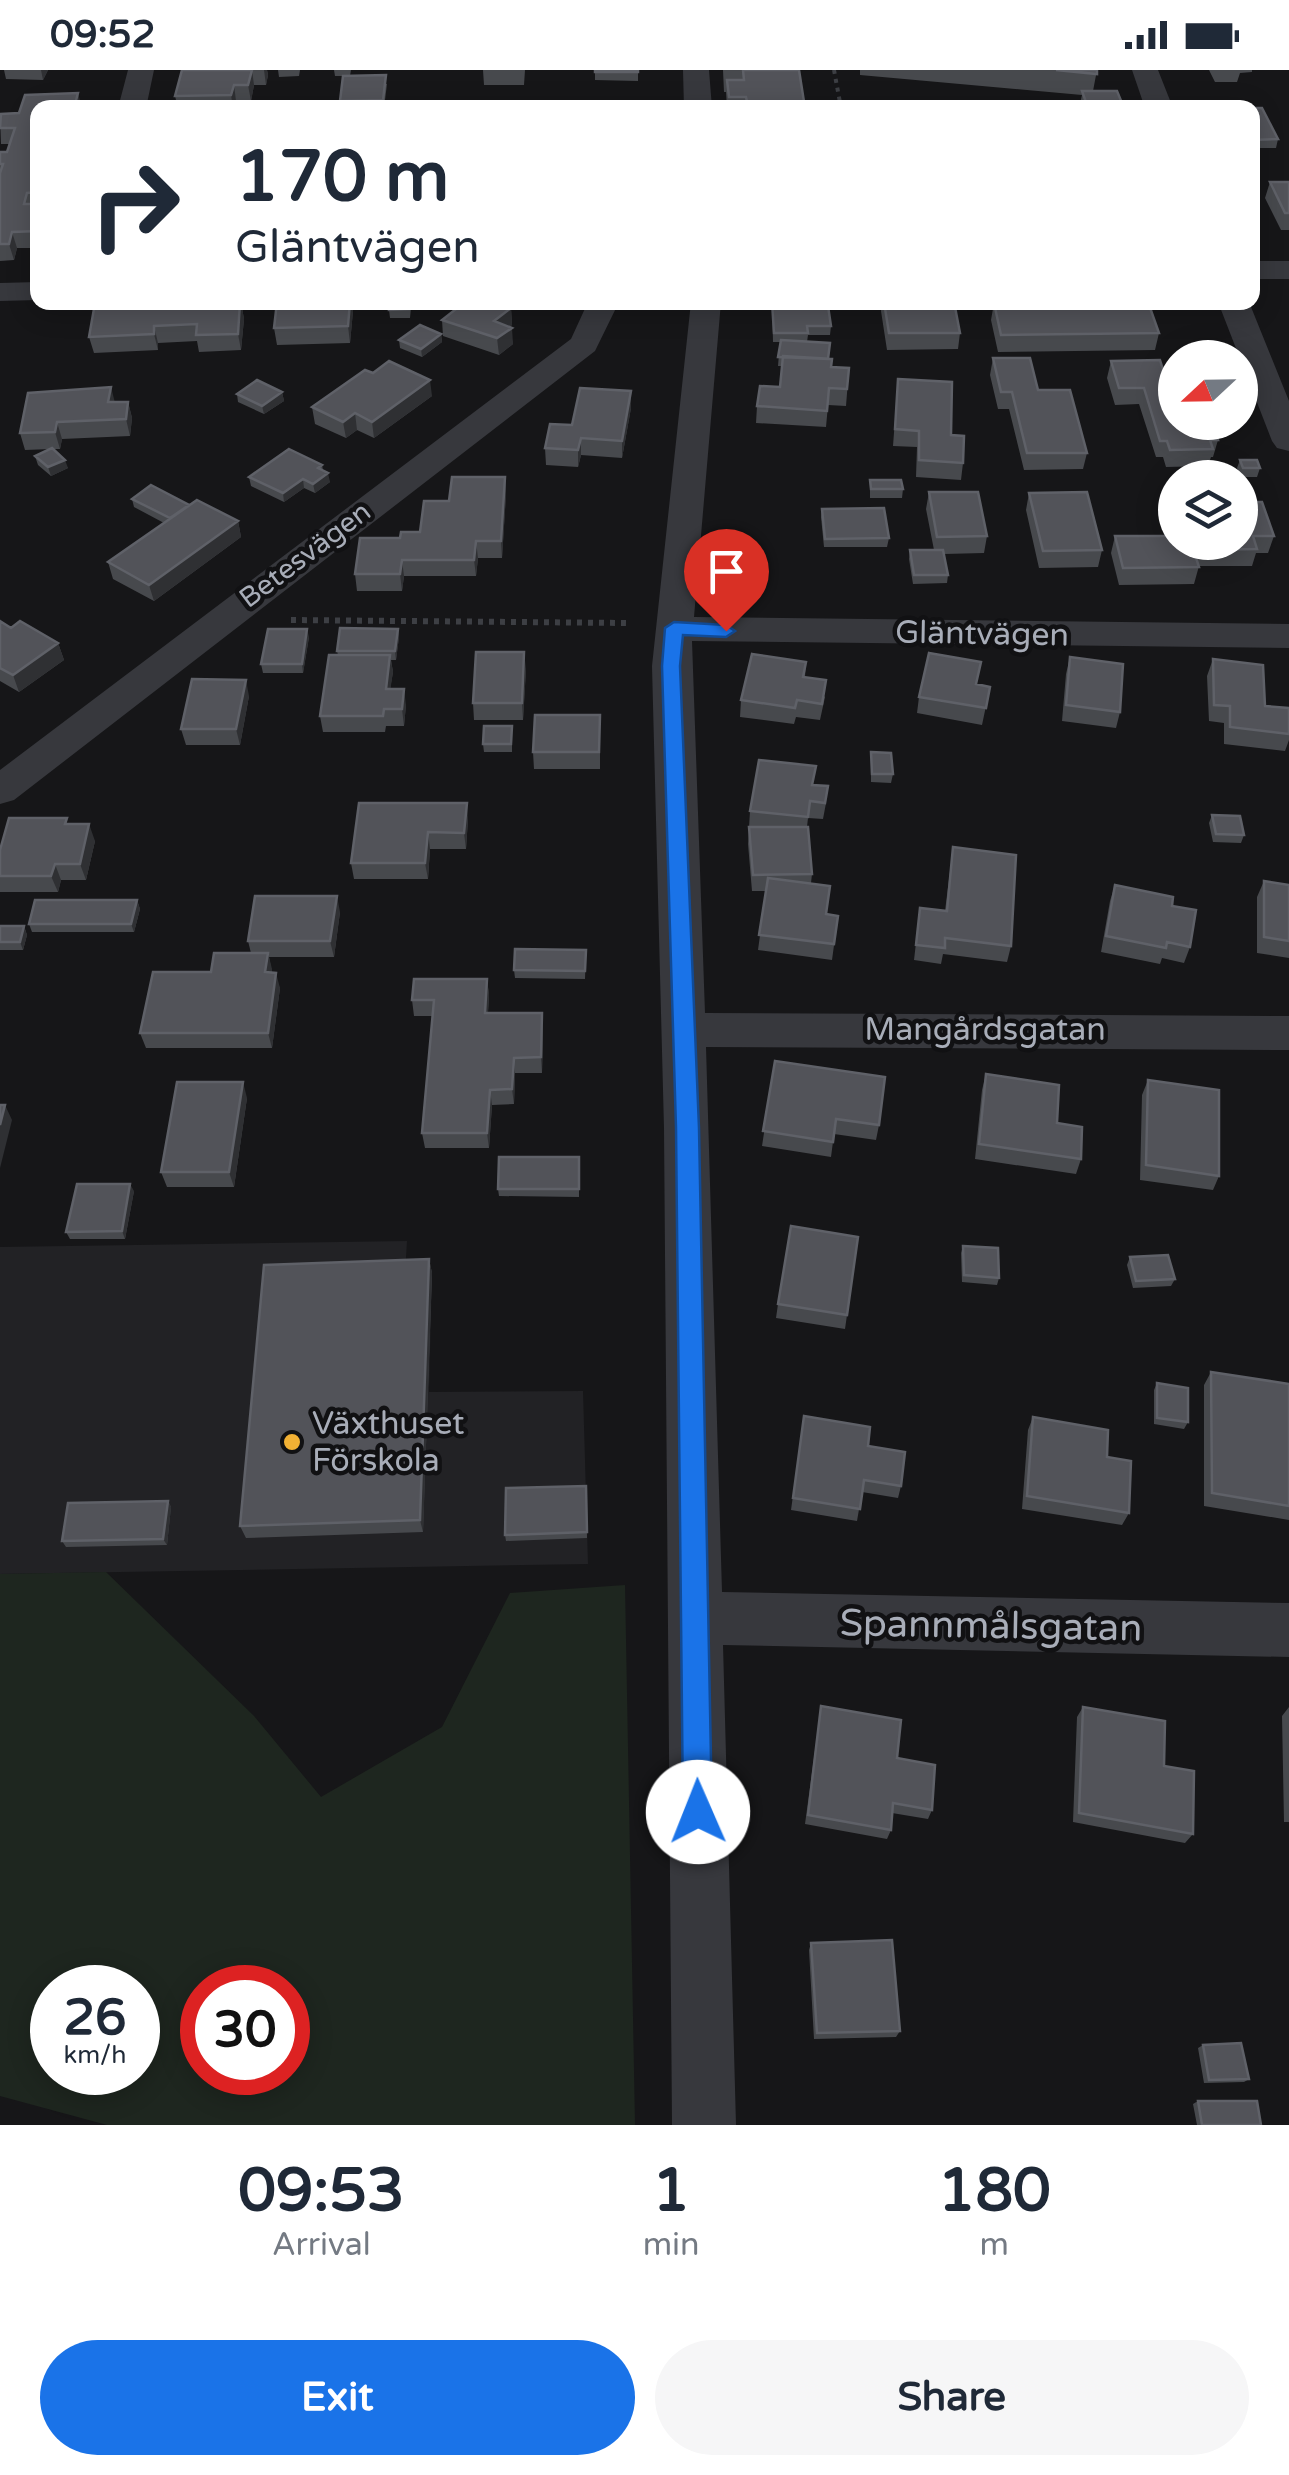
<!DOCTYPE html>
<meta charset="utf-8">
<style>
body{margin:0;font-family:"Varela Round",sans-serif;background:#f6f6f7;color:#1f2937;height:100vh;display:flex;flex-direction:column;font-size:38px;white-space:nowrap}
*{box-sizing:border-box;margin:0}
p{font-size:32px;color:#747a83}
.icon{flex:none;width:55px;height:55px;fill:none;stroke:currentColor;stroke-width:2;stroke-linecap:round;stroke-linejoin:round}
.map{position:relative;height:2055px;overflow:hidden}
.details{display:flex;flex-direction:column;background:#fff;flex:1}
.details>*{flex:none}
.banner{position:absolute;left:30px;top:30px;width:1230px;height:210px;border-radius:20px;box-shadow:0 5px 25px #0003;background:#fff;color:#1f2937;overflow:hidden}
.needle{width:65px;rotate:248deg}
.buttons{position:absolute;left:1158px;top:270px;display:grid;gap:20px}
.buttons a{display:grid;place-items:center;width:100px;height:100px;border-radius:50%;background:#fff;box-shadow:0 5px 25px #0003;font-size:50px}
.speed{position:absolute;left:30px;top:1895px;display:flex;gap:20px;font-size:50px;font-weight:700;text-align:center}
.speed>*{display:grid;place-content:center;width:130px;height:130px;border-radius:50%;background:#fff;box-shadow:0 5px 25px #0003;line-height:1}
.speed small{font-size:25px;font-weight:400}
.speed .limit{border:15px solid #d22;background:#fff;color:#111}
.pin{position:absolute;display:grid;place-items:center;width:85px;height:85px;color:#fff;margin:-102px -42px;border-radius:50% 50% 50% 0;rotate:-45deg;box-shadow:0 0 10px #0007}
.pin .icon{rotate:45deg}
.me{position:absolute;width:110px;margin:-55px;rotate:359deg;stroke-linejoin:round;filter:drop-shadow(0 0 8px #0008)}
.turn{display:flex;align-items:center;gap:35px;height:210px;padding:0 40px;font-size:45px}
.turn .icon{width:130px;height:130px;stroke-width:2.5}
.turn b{display:block;font-size:70px;line-height:85px}
.eta{display:flex;justify-content:space-evenly;align-items:center;height:170px;text-align:center}
.eta b{font-size:60px;font-weight:800;line-height:70px}
.cta{display:flex;gap:20px;margin-top:auto;padding:20px 40px}
.cta a{flex:1;height:115px;border-radius:60px;background:#1a73e8;color:#fff;font-size:40px;font-weight:800;line-height:115px;text-align:center}
.cta a+a{background:#f6f6f7;color:#1f2937}
.status{display:flex;justify-content:space-between;align-items:center;height:70px;padding:0 50px;background:#fff;direction:ltr}
.status svg{height:28px;fill:currentColor}
.map>svg:first-child{display:block}
</style>
<div class="status"><b>09:52</b><svg viewBox="0 0 49 12"><path d="M0 12V9h3v3zM5 12V6h3v6zM10 12V3h3v9zM15 12V0h3v12zM26 1h20v11H26zM47 4h2v5h-2z"/></svg></div>
<div class="map">
<svg width="1289" height="2055" viewBox="0 0 1289 2055">
<rect width="100%" height="100%" fill="#161618"/>
<!-- built -->
<path fill="#222225" d="M407,1171L405,1204L432,1203L429,1322L583,1321L588,1494L0,1504V1177Z"/>
<!-- green -->
<path fill="#1e261f" fill-rule="evenodd" d="M106,1502L254,1646L321,1727L442,1657L510,1523L625,1515L635,2055H107L0,2026V1504ZM52,1918H138V2002H52ZM202,1918H288V2002H202Z"/>
<g fill="none" stroke-linecap="round" stroke-linejoin="round">
<!-- path-far1 -->
<path stroke="#3d3f44" stroke-width="4" stroke-dasharray="4 5" stroke-linecap="butt" d="M834,0L841,38"/>
<!-- path -->
<path stroke="#3d3f44" stroke-width="6" stroke-dasharray="5 6" stroke-linecap="butt" d="M291,550L628,553"/>
<!-- street -->
<path fill="#37383d" fill-rule="evenodd" d="M128,0H154L146,38H118Z
M683,0H709L712,38H684Z
M1132,0H1158L1173,38H1145Z
M1252,191H1289V209H1252Z
M38,212V230L0,231V213Z
M588,232H619L595,281L14,730L0,734V700L571,269Z
M691,232H721L694,547L1289,554V578L692,571L705,943L1289,946V980L706,977L722,1522L1289,1533V1587L723,1575L736,2055H672L664,1058L652,596Z
M1218,232H1249L1289,331V381L1277,378L1272,371Z"/>
</g>
<!-- wall -->
<path fill="#47494d" d="M4,0H82H48L43,10L6,9Z
M182,0H267L268,5L266,15H254L251,31H236L235,38H178L175,26Z
M278,0H300L299,6L279,7Z
M334,0H351L350,6L387,14L384,38H341L340,31L343,6H335Z
M483,0H525L524,15H484Z
M595,0H638V11L595,10Z
M723,0H799L805,38H727L726,22H724Z
M860,0H1097L1093,21L1124,38H1079L1082,25L860,5Z
M1209,0H1252V2L1240,3L1237,12H1215Z
M38,38V178H17L14,190L0,191V82H7L10,74H1L0,46L19,43Z
M1252,38L1278,69L1276,78H1252Z
M1270,112H1289V160H1281L1265,128Z
M241,232L244,249L241,280L199,282L197,271L158,273V280L94,283L89,267L204,234Z
M277,232H352L353,241L350,273L277,275L274,258Z
M772,232L806,236L831,256L830,265H808L807,272L828,289L831,297L849,298L846,336L828,335L826,357L756,353L757,336L780,317L782,296H778L780,272H773Z
M882,232H930L931,238L960,263L958,279L887,280L881,241Z
M994,233L1159,263L1155,280L998,282L991,250Z
M411,238L410,248H390L389,240Z
M511,238L512,255L509,257L513,274L499,285L443,266L442,250Z
M441,264L442,272L422,287L400,278L399,270Z
M993,288L1087,383L1083,399L1024,400L1009,339H998L990,305Z
M1111,291L1168,316L1218,370L1213,387H1211L1208,396L1166,397L1163,387H1156L1139,334L1115,335L1107,308Z
M898,309L963,393L961,410L916,407L917,377L893,376Z
M282,322L284,331L264,344L238,332L237,324Z
M432,326L374,368L357,360L346,368L315,354L312,337Z
M115,332H128L132,348L130,366L62,369L60,379H53L68,398L51,406L38,395L35,386L51,379L25,380L20,363Z
M631,338L622,388L581,385L578,397L546,395L545,378L572,355Z
M1240,390L1260,398L1257,407H1240L1237,398Z
M322,395L323,400L330,412L315,423L304,418L284,432L251,416L249,407Z
M505,407L506,424L502,488H478L476,506H404L402,521H357L355,504L400,468L420,462L449,431Z
M870,410L903,419L902,428H870Z
M929,422L987,466L984,483L944,484L948,505L947,513L913,514L909,489L910,480H934L926,439Z
M1029,423L1102,480L1098,497L1039,498L1026,440Z
M132,429L189,435L238,451L241,467L154,531L113,509L108,492L164,453L134,437Z
M1241,432L1274,466L1268,483H1256L1252,496H1199L1194,514L1119,515L1111,483L1115,466L1175,472H1240Z
M822,439L889,468L887,477H824L821,447Z
M0,551L11,558L58,573L64,590L19,622L0,611Z
M398,559L399,567L396,590H391L393,602L390,619L406,635L404,656H386L385,662H323L320,646L338,585L337,581Z
M309,567L303,603H263L261,594Z
M1070,587L1120,642L1116,658L1062,651L1066,604Z
M1213,589L1265,636L1289,638V670L1285,681L1224,674V653L1209,651L1207,606Z
M806,592L805,607L825,627L820,650L796,647L794,654L740,647L741,630Z
M526,599L523,650H474L473,633Z
M977,615L990,617L982,655L917,643L919,627Z
M249,626L240,675H186L181,659Z
M600,645V699H534L533,682Z
M512,656V682H484L483,674Z
M871,682L893,704L891,713L871,712Z
M814,715L826,733L823,749L808,748L807,757L812,804L811,813L826,844L838,846L832,890L758,880L766,821H752L748,774L750,741Z
M359,733L468,749L466,779H430L428,809H354L351,793Z
M1212,745L1244,765L1241,773L1213,772L1209,753Z
M69,754L95,771L86,810H61L58,822H0V780Z
M953,777L1011,876L1007,892L943,884L941,894L914,890L920,838L945,841Z
M1264,811L1289,815V888L1257,883V827Z
M1115,815L1172,836L1190,877L1184,893L1162,888L1160,894L1101,882L1110,831Z
M137,830L140,839L134,862H32L29,854Z
M340,842L334,887H269L272,903L280,918L272,978H146L140,963L211,902L251,883L248,871Z
M0,856H24L27,865L23,880H0Z
M586,880L585,909L515,908L514,900Z
M487,909L489,925L488,943L543,959L542,1003H515L514,1034L492,1035L489,1078H425L422,1063L432,946H414L412,930Z
M775,991L879,1055L876,1070L834,1064L831,1087L762,1076Z
M986,1004L1057,1053L1081,1089L1076,1104L975,1089L982,1020Z
M1148,1010L1219,1106L1213,1120L1140,1110L1142,1025Z
M247,1028L234,1117H167L161,1102Z
M579,1087V1127L499,1126L498,1119Z
M134,1121L125,1169H70L66,1162Z
M963,1176L999,1208L997,1215L962,1212L961,1183Z
M1130,1187L1175,1209L1171,1216L1133,1218L1127,1195Z
M429,1189L432,1203L423,1462L246,1468L240,1456Z
M778,1234L847,1245L845,1259L776,1248Z
M1211,1302L1289,1314V1450L1204,1436V1315Z
M1157,1313L1188,1352L1184,1359L1154,1354V1320Z
M804,1346L868,1376L901,1416L898,1428L862,1422L857,1451L791,1440Z
M1033,1347L1107,1387L1129,1443L1122,1455L1022,1439L1028,1360Z
M586,1416L587,1468L506,1471L505,1465Z
M168,1431L171,1437L167,1475L66,1477L62,1471Z
M821,1636L897,1688L932,1740L928,1749L892,1743L891,1760L887,1769L805,1754Z
M1083,1637L1193,1764L1185,1773L1073,1752L1077,1647Z
M1289,1637V1752H1284L1282,1646Z
M811,1873L900,1961L896,1967L814,1969L809,1880Z
M1203,1975L1249,2009L1244,2012L1204,2013L1198,1978Z
M1198,2031L1261,2055H1197L1193,2034Z"/>
<!-- shaded-wall -->
<path fill="#2f3033" d="M41,0H48L43,10Z
M252,0L254,15L251,31L248,15Z
M264,0H267L268,5L266,15Z
M234,15L236,31L235,38H233L231,25Z
M78,23L82,38H74Z
M12,162L17,178L14,190L9,174Z
M241,232L244,249L241,280L238,264Z
M350,232H352L353,241L350,273L348,256Z
M511,238L512,255L495,267L494,251Z
M154,256L158,273V280L154,264Z
M512,258L513,274L499,285L497,268Z
M441,264L442,272L422,287L421,279Z
M430,310L432,326L374,368L372,352Z
M111,317L115,333L108,332Z
M631,321V338L622,388V371Z
M282,322L284,331L264,344L262,336Z
M128,332L132,348L130,366L126,349Z
M355,343L357,360L346,368L343,352Z
M57,352L62,369L60,379L55,362Z
M581,368V385L578,397V380Z
M65,390L68,398L51,406L48,397Z
M328,403L330,412L315,423L313,414Z
M505,407L506,424L502,488L501,471Z
M303,409L304,418L284,432L283,423Z
M238,451L241,467L154,531L149,515Z
M476,471L478,488L476,506L474,490Z
M402,490L404,506L402,521L400,504Z
M307,559L309,567L303,603L302,594Z
M398,559L399,567L396,590L395,581Z
M58,573L64,590L19,622L13,605Z
M524,582L526,599L523,650L522,633Z
M390,585L393,602L388,635L386,619Z
M246,610L249,626L240,675L236,659Z
M404,619L406,635L404,656L402,639Z
M467,733L468,749L466,779L464,763Z
M89,754L95,771L86,810L80,794Z
M428,762L430,779L428,809L425,793Z
M55,794L61,810L58,822L51,806Z
M337,826L340,842L334,887L330,871Z
M137,830L140,839L134,862L131,854Z
M24,856L27,865L23,880L20,872Z
M268,883L272,899L269,918L265,902Z
M276,903L280,918L272,978L268,963Z
M487,909L489,925L487,959L485,943Z
M542,943L543,959L542,1003L541,987Z
M514,988L515,1003L514,1034L512,1019Z
M243,1012L247,1028L234,1117L229,1102Z
M490,1020L492,1035L489,1078L487,1063Z
M5,1035L12,1050L0,1098V1055Z
M130,1114L134,1121L125,1169L122,1161Z
M429,1189L432,1203L423,1462L420,1450Z
M168,1431L171,1437L167,1475L163,1469Z"/>
<!-- building -->
<path fill="#525359" stroke="#5f6168" stroke-width="2.5" d="M182,0H252L248,15H234L231,25L175,26Z
M595,0H638V2H595Z
M743,0H799L805,38H731L748,36L746,27H729L727,10H744Z
M1056,0H1097V4Z
M386,5L383,30L340,31L343,6Z
M1082,21H1117L1124,38H1088Z
M78,23L74,38H38V122L27,123L24,134H38V161L12,162L9,174H0V103L3,94H0V82H7L15,58H0L1,44L19,43L25,25Z
M1252,38H1262L1278,69L1252,70Z
M1270,112H1289V143H1285Z
M102,232H202V234L240,232L238,264L196,265L197,254L154,256V264L89,267L95,233Z
M277,232H350L348,256L274,258Z
M390,232H409V239L389,240Z
M465,232H496L511,238L494,251L512,258L497,268L442,250Z
M772,232H805L806,236H828L831,256H807L808,263H774Z
M884,232H930L931,238L955,237L960,263H889Z
M1148,232L1159,263L1001,265L994,233Z
M420,255L441,264L421,279L399,270Z
M781,270L830,273L828,289L778,287Z
M783,286L832,289L831,297L849,298L847,319L829,318L827,341L757,336L760,316L780,317Z
M993,288H1030L1038,320H1070L1087,383H1027L1012,322H1001Z
M1160,290L1168,316H1175V352H1212L1218,370H1210L1213,379L1170,380L1167,371H1160L1144,318H1119L1111,291Z
M389,291L430,310L372,352L355,343L343,352L312,337L365,300L373,303Z
M898,309L952,312L951,365L964,366L963,393L919,390V361L895,359Z
M257,310L282,322L262,336L237,324Z
M111,317L108,332H128L126,349L57,352L55,362L20,363L28,323Z
M580,318L631,321L622,371L581,368L578,380L545,378L550,354L572,355Z
M52,378L65,390L48,397L35,386Z
M289,379L322,395L318,398L328,403L313,414L303,409L283,423L249,407Z
M1240,390H1257L1260,398H1243Z
M452,407H505L501,471H476L474,490H402L400,504H355L360,468H400L401,462H420L424,431H449Z
M870,410H901L903,419H871Z
M151,415L189,435L170,448L132,429Z
M929,422H978L987,466L937,467Z
M1087,422L1102,480L1043,481L1029,423Z
M1240,428L1241,432H1262L1274,466H1253L1257,479L1200,480L1198,472H1240Z
M197,430L238,451L149,515L108,492Z
M884,438L889,468L825,469L822,439Z
M1115,466H1175V472H1191L1199,497L1123,498Z
M910,480H943L948,505H914Z
M0,551L11,558L20,551L58,573L13,605L0,598Z
M340,558L398,559L395,581H337Z
M268,559H307L302,594H261Z
M476,582H524L522,633H473Z
M929,583L981,592L976,614L990,617L986,638L919,627Z
M752,584L806,592L803,607L826,610L822,634L797,630L795,638L741,630Z
M329,585H390L386,619H404L402,639H384L383,646H320Z
M1070,587L1123,594L1120,642L1066,635Z
M1213,589L1263,595L1265,636L1289,638V664L1230,657V636L1214,635Z
M192,609L246,610L236,659H181Z
M535,645H600L599,682H533Z
M484,656H512L511,674H483Z
M871,682L891,683L893,704H872Z
M759,690L816,696L812,715L828,716L825,733L810,731L808,747L750,741Z
M359,733H467L464,763L428,762L425,793H351Z
M1212,745L1240,746L1244,765L1216,764Z
M9,748H67L65,754H89L80,794H55L51,806H0V780Z
M749,757H808L812,804L753,805Z
M953,777L1016,785L1011,876L945,868V878L916,875L920,838L947,841Z
M768,808L830,816L826,844L838,846L834,874L759,865Z
M1264,811L1289,815V871L1264,867Z
M1115,815L1173,827L1172,836L1196,840L1190,877L1167,872L1166,878L1106,866Z
M255,826H337L330,871H248Z
M35,830H137L131,854H29Z
M0,856H24L20,872H0Z
M515,879L586,880L585,901L514,900Z
M214,883H268L265,902L276,903L268,963H140L153,902H211Z
M414,909H487L485,943H542L541,987L514,988L512,1019L490,1020L487,1063H422L434,930H412Z
M775,991L885,1007L879,1055L836,1049L833,1072L763,1061Z
M986,1004L1059,1015L1057,1053L1082,1057L1081,1089L979,1074Z
M1148,1010L1219,1020V1106L1146,1095Z
M177,1012H243L229,1102H161Z
M0,1035H5L0,1055Z
M499,1087H579V1119H498Z
M77,1114H130L122,1161L66,1162Z
M791,1156L858,1167L847,1245L778,1234Z
M963,1176L998,1178L999,1208L964,1205Z
M1168,1185L1175,1209L1136,1211L1130,1187Z
M429,1189L420,1450L240,1456L264,1195Z
M1211,1302L1289,1314V1436L1212,1423Z
M1157,1313L1188,1318V1352L1157,1348Z
M804,1346L870,1357L868,1376L905,1382L901,1416L864,1410L860,1439L793,1428Z
M1033,1347L1108,1360L1107,1387L1131,1391L1129,1443L1027,1426Z
M586,1416L587,1462L505,1465L506,1418Z
M168,1431L163,1469L62,1471L68,1433Z
M821,1636L901,1650L897,1688L935,1695L932,1740L893,1733L891,1760L808,1745Z
M1083,1637L1165,1651L1164,1696L1194,1701L1193,1764L1079,1743Z
M892,1870L900,1961L817,1963L811,1873Z
M1241,1973L1249,2009L1209,2010L1203,1975Z
M1198,2031H1257L1261,2055H1202Z"/>
<!-- route -->
<path fill="#1a73e8" stroke="#114b97" stroke-width="2.5" d="M674,552L726,555L735,561L726,567L683,565L680,596L699,1058L712,1742L708,1752L698,1757L687,1752L683,1742L676,1058L662,596L665,558Z"/>
<!-- markers -->
<circle fill="#f2b134" stroke="#111113" stroke-width="4" cx="292" cy="1372" r="10"/>
<g text-anchor="middle" dominant-baseline="central" stroke-width="9" stroke-linejoin="round" paint-order="stroke">
<!-- far-street labels -->
<g font-size="28" fill="#a8adb8" stroke="#111113">
<text transform="translate(305 485) rotate(-37)">Betesvägen</text>
</g>
<!-- street labels -->
<g font-size="32" fill="#a8adb8" stroke="#111113">
<text transform="translate(982 564) rotate(1)">Gläntvägen</text>
<text x="985" y="960">Mangårdsgatan</text>
</g>
<!-- poi labels -->
<g font-size="32" fill="#a8adb8" stroke="#111113" text-anchor="start">
<text x="312" y="1354">Växthuset<tspan x="312" dy="37">Förskola</tspan></text>
</g>
<!-- near-street labels -->
<g font-size="38" fill="#a8adb8" stroke="#111113">
<text transform="translate(991 1556) rotate(1)">Spannmålsgatan</text>
</g>
</g>
</svg>
<div class="buttons">
<a><svg class="needle" viewBox="-14 -14 28 28"><path d="M0-13l5 13h-10z" fill="#e53935"/><path d="M0 13l5-13h-10z" fill="#747a83"/></svg></a>
<a><svg class="icon" aria-label="layers" viewBox="0 0 24 24"><path d="M12 4l9 5-9 5-9-5zM3 14l9 5 9-5"/></svg></a>
</div>
<div class="speed"><div>26<small>km/h</small></div><div class="limit">30</div></div>
<div class="pin" style="left:726px;top:561px;background:#d93025"><svg class="icon" aria-label="arrive" viewBox="0 0 24 24"><path d="M6 21V4h12l-3 4 3 4H6"/></svg></div>
<svg class="me" style="left:698px;top:1742px" viewBox="-20 -20 40 40"><circle r="19" fill="#fff"/><path d="M0-13L10 11 0 6-10 11z" fill="#1a73e8"/></svg>
<div class="banner">
<div class="turn"><svg class="icon" aria-label="right" viewBox="0 0 24 24"><path d="M7 20v-9h11M14 6l5 5-5 5"/></svg><div><b>170 m</b>Gläntvägen</div></div>
</div>
</div>
<section class="details">
<div class="eta">
<div><b>09:53</b><p>Arrival</p></div>
<div><b>1</b><p>min</p></div>
<div><b>180</b><p>m</p></div>
</div>
<div class="cta"><a>Exit</a><a>Share</a></div>
</section>
